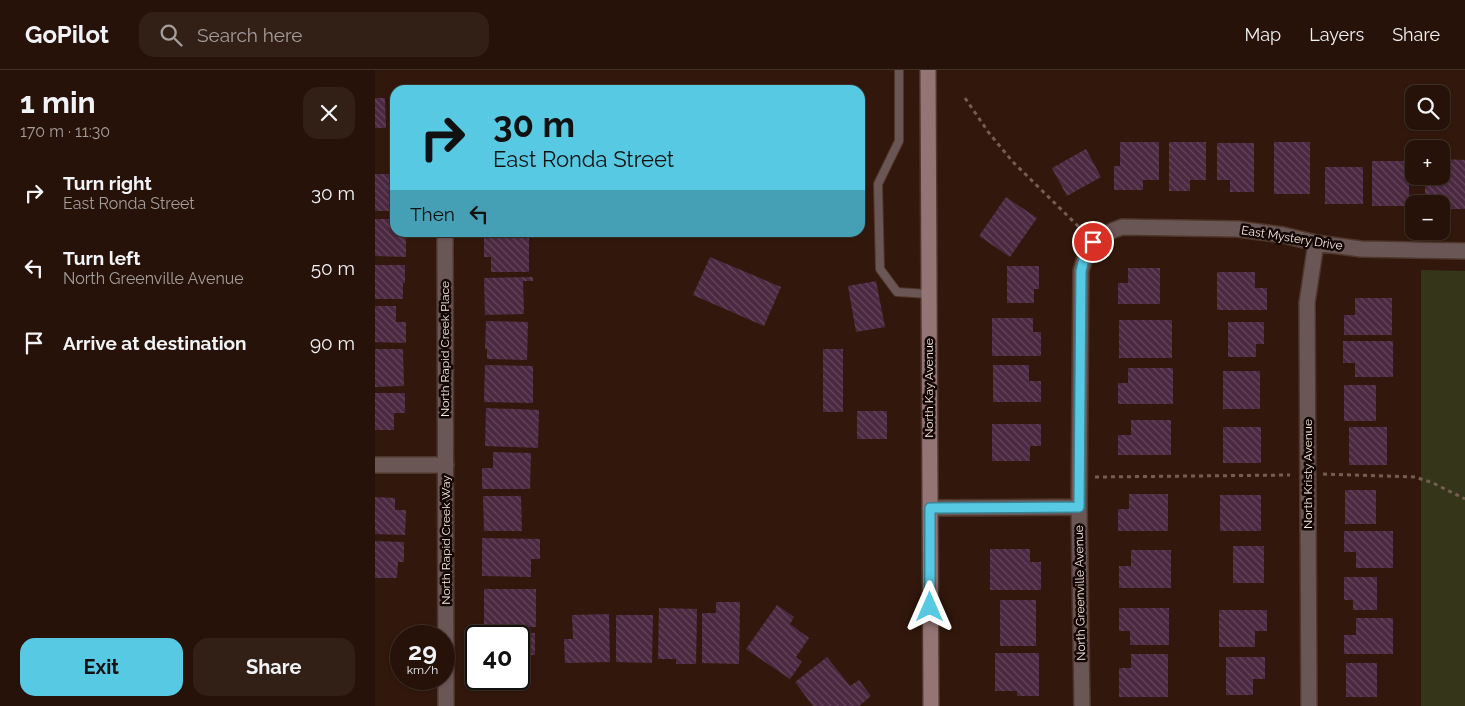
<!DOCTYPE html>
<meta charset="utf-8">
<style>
body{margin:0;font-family:Raleway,sans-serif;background:#322017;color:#f1f3f6;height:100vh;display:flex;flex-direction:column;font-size:19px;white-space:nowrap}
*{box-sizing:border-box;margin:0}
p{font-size:16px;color:#a49e9c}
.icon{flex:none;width:28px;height:28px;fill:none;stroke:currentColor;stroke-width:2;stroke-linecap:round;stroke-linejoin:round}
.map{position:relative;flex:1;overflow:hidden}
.sheet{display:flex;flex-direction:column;background:#261209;width:375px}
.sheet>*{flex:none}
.banner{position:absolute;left:15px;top:15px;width:475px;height:152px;border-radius:15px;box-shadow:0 1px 4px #0004,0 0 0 1px #42322a;background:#58c9e3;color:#111;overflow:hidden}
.controls{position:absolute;left:1030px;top:15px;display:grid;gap:10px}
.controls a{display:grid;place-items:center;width:45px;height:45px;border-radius:10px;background:#261209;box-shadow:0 1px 4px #0004,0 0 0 1px #42322a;font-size:25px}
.speed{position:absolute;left:15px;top:555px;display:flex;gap:10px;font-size:25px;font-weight:700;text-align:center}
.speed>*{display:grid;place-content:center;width:65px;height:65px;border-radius:50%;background:#261209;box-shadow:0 1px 4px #0004,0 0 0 1px #42322a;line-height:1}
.speed small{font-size:12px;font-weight:400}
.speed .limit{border:2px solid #111;border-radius:8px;background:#fff;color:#111}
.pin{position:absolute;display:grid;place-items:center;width:42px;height:42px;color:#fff;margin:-21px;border:2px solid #fff;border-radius:50%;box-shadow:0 1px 5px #0007}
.me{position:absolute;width:55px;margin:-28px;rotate:0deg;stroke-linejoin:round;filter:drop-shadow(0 0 4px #0008)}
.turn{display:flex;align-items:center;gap:18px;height:105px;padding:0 20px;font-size:22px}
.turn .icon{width:65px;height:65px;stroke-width:2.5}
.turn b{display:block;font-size:35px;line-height:42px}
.then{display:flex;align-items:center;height:48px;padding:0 20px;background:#0003;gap:10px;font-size:19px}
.round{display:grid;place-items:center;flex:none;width:52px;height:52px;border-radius:15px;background:#322017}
.headline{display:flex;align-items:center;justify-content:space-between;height:85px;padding:0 20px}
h1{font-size:30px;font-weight:700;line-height:38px}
.primary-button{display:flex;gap:10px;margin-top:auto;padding:10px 20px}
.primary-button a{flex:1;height:58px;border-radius:15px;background:#58c9e3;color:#111;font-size:20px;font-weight:700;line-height:58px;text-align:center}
.primary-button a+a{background:#322017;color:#f1f3f6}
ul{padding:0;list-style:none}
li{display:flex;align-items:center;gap:15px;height:75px;padding:0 20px}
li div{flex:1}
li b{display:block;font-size:19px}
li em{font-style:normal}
header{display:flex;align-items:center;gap:30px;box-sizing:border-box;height:70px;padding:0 25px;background:#261209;border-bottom:1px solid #42322a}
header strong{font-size:24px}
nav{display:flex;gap:28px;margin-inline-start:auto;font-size:18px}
.search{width:350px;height:45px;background:#322017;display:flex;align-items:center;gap:12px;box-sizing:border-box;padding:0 18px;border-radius:15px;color:#a49e9c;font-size:19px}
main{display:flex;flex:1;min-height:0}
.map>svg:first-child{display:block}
</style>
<header>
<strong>GoPilot</strong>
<div class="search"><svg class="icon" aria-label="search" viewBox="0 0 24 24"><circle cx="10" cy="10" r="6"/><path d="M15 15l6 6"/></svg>Search here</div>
<nav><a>Map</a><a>Layers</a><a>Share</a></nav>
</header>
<main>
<section class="sheet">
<div class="headline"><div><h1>1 min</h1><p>170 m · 11:30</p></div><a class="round"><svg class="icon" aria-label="close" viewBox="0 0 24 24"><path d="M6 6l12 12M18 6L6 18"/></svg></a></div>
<ul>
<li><svg class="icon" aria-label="right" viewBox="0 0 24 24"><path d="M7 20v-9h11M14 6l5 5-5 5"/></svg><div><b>Turn right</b><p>East Ronda Street</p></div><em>30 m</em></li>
<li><svg class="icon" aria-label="left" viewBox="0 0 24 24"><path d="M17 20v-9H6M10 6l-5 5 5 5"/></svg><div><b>Turn left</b><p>North Greenville Avenue</p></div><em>50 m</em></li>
<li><svg class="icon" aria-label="arrive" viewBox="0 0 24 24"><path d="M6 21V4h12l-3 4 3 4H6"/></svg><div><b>Arrive at destination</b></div><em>90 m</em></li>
</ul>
<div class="primary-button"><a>Exit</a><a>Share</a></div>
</section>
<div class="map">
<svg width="1090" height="636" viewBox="0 0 1090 636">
<defs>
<pattern id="building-back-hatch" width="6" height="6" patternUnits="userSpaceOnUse" patternTransform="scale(1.25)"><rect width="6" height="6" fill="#4b2941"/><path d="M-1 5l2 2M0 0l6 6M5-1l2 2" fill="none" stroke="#66485c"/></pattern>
</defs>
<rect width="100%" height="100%" fill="#32180c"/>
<!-- green -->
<path fill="#353619" d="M1046,200L1090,201V636H1046Z"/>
<!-- building -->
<path fill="url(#building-back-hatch)" d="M0,28H10L11,58H0Z
M745,72H784V110H768V120H739V96H745Z
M794,72H831V110H815V121H794Z
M899,72H935V124H899Z
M842,73H879V122H855V110H842Z
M711,79L726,107L692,126L677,98Z
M1066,89L1090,90V139H1066V134H1050V116H1058V106H1066Z
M997,91H1034V136H997Z
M950,97H988V134H950Z
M0,104H20V141H0Z
M631,127L662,148L635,187L604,166Z
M0,149H20V162H31V187L0,186Z
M109,162H131V165L154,164V202H116V187H109Z
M335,187L406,217L389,256L318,225Z
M0,195H30V213H28V229H0Z
M632,196H664V219H659V233H632Z
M753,198H785V234H743V213H753Z
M842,202H880V218H892V240H842Z
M158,207V211H148L149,244L110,245L109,208Z
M501,211L510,257L481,262L473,216Z
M980,228H1017V265H969V245H980Z
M0,236H21V252H31V273L0,272Z
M617,248H658V262H666V286H617Z
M744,250H797V288H744Z
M111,251L153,252L152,290L112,289V279H110Z
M853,252H889V274H881V287H853Z
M968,271H1018V307H980V293H968Z
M0,279H28L29,316L0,317Z
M448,279H468V342H448Z
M110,295L158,296V333L109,332Z
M618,295H654V311H666V332H618Z
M753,298H798V334H743V313H753Z
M848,301H885V339H848Z
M969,315H1001V351H969Z
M0,323H30V343H19V360H0Z
M111,338L164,340L163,378L110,376Z
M482,341H512V369H482Z
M756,350H796V385H743V365H756Z
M617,354H666V376H655V391H617Z
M848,357H886V393H848Z
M974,357H1012V395H974Z
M118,382L156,383L155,419H107V398H118Z
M970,420H1001V454H970Z
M754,424H793V461H743V439H754Z
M845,425H886V461H845Z
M108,426H146L147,461H109Z
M0,427L20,428V440H31L30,465L0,464Z
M969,461H1018V498H981V482H969Z
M107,468L165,469V489H156V507L107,506Z
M0,471L29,472V492H23L22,508H0Z
M858,476H889V513H858Z
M615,479H655V492H666V520H615Z
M756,480H796V518H744V496H756Z
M969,507H1002V540H978V530H969Z
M109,519H161V557H109Z
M625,530H661V576H625Z
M341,532H365L364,594L327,593V543H341Z
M402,535L419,547L415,554L434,568L421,587L427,592L415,609L371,579Z
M284,538L322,539L321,594H301V589H283Z
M744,538H794V575H755V561H744Z
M844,540H892V561H880V577H844Z
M234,544L235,592L190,593L189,569H198L197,545Z
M241,545H278L277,593L241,592Z
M981,548H1018V584H969V565H981Z
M107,562L160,563V585H151L150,600H144V566H107Z
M620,583H664V626H642V621H620Z
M756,584H793V627H744V598H756Z
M452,587L475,616L484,610L496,626L484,636H438L420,612Z
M851,587H890V609H878V625H851Z
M971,593H1002V627H971Z"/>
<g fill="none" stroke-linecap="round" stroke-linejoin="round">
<defs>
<path id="lane" d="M524,0V71L503,114L505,199L522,222L554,224"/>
<path id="street" d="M70,162L71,636
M0,395H71
M555,438L704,437
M707,636L704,437L706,201C713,174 721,166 747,157L863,159L908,165L941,173L986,179L1090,181
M934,636L932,233L941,173"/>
<path id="secondary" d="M553,0L556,636"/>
</defs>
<!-- lane casing -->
<use href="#lane" stroke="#4f362a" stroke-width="10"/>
<!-- street casing -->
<use href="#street" stroke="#4f362a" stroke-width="18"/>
<!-- secondary casing -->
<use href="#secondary" stroke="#4f362a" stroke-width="18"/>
<!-- path -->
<path stroke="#745d52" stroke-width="3" stroke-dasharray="4 4" stroke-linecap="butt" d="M590,28L614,63L638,92L705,158
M948,404L1040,407L1058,413L1090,429
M720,407L915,405"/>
<!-- lane -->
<use href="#lane" stroke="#6b5656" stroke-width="8"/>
<!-- street -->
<use href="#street" stroke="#6b5656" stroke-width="15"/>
<!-- secondary -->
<use href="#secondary" stroke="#957475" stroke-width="15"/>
</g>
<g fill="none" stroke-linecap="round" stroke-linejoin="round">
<defs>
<path id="route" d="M555,537V438L704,437L706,201L710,185L718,172"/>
</defs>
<!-- route casing -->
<use href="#route" stroke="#398394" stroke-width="12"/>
<!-- route -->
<use href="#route" stroke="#58c9e3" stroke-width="9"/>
</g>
<g text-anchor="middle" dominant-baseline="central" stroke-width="5" stroke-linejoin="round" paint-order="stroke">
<!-- street labels -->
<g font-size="12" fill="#feebe3" stroke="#120703">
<text transform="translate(917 168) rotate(9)">East Mystery Drive</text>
<text transform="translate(70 279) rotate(-90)">North Rapid Creek Place</text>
<text transform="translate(554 318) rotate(-90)">North Kay Avenue</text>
<text transform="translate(933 404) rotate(-90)">North Kristy Avenue</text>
<text transform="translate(71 470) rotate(-90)">North Rapid Creek Way</text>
<text transform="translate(705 523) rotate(-91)">North Greenville Avenue</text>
</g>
</g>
</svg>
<div class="controls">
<a><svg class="icon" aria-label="search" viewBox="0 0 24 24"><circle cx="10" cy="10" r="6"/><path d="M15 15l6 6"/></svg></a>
<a>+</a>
<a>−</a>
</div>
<div class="speed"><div>29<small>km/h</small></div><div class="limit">40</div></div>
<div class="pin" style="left:718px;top:172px;background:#d93025"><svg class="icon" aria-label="arrive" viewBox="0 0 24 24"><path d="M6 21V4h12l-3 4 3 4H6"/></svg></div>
<svg class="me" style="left:555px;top:537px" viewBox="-20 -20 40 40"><path d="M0-17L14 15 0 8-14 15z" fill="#58c9e3" stroke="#fff" stroke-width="4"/></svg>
<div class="banner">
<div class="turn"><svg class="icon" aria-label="right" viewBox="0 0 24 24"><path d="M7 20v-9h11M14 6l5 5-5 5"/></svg><div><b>30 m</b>East Ronda Street</div></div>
<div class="then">Then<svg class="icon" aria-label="left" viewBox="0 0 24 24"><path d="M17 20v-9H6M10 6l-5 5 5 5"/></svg></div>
</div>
</div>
</main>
